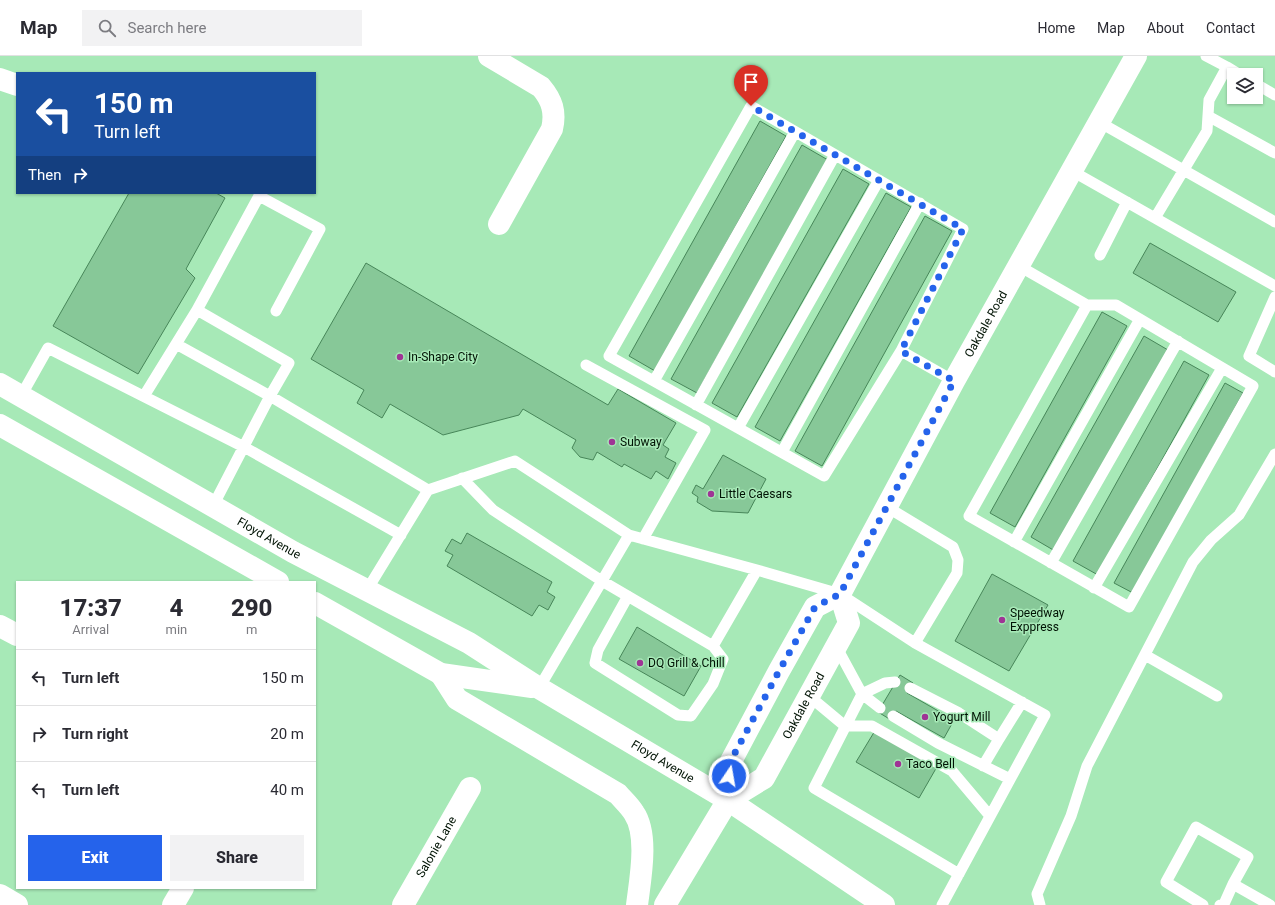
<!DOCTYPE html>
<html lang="en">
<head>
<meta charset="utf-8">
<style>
	:root { --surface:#fff; --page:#f2f2f3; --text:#2b2b33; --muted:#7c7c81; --line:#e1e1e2; --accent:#2563eb }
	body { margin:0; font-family:Roboto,sans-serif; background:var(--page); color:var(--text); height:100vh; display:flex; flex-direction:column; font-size:15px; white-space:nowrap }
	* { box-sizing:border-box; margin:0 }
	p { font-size:13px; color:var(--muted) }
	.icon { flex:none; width:22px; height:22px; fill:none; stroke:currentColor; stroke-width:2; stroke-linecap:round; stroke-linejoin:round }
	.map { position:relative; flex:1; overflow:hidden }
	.drawer { position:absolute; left:16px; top:525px; width:300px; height:308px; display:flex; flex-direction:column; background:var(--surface); border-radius:0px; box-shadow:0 1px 3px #0004 }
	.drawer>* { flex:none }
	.top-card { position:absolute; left:16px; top:16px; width:300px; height:122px; border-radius:0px; box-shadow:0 1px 3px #0004; background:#1a4fa0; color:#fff; overflow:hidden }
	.fabs { position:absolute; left:1227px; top:12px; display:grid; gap:8px }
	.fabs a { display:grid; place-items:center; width:36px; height:36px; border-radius:0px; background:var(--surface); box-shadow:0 1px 3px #0004; font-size:20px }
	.pin { position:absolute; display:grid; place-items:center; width:34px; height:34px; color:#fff; margin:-41px -17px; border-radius:50% 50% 50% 0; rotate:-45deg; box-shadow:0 0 4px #0007 }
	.pin .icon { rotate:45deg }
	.me { position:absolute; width:44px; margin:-22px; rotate:12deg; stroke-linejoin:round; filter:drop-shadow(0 0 3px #0008) }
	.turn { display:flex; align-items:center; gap:14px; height:84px; padding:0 12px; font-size:18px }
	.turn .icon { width:52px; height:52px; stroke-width:2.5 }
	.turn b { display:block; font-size:28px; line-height:34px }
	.then { display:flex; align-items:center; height:38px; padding:0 12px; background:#0003; gap:8px; font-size:15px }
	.eta { display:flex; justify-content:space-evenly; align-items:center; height:68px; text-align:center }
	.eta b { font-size:24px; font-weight:800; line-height:28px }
	.action { display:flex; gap:8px; margin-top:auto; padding:8px 12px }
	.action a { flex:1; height:46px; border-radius:0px; background:var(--accent); color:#fff; font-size:16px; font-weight:800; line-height:46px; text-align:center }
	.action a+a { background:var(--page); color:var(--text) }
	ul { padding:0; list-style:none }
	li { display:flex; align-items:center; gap:12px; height:56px; padding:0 12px; border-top:1px solid var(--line) }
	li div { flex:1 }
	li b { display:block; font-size:15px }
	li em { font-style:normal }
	header { display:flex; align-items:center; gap:24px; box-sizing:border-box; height:56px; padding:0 20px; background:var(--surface); border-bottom:1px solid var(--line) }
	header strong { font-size:19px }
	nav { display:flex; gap:22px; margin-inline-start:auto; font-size:14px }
	.search { width:280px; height:36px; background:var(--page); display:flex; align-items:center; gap:10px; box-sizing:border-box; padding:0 14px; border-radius:0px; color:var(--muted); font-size:15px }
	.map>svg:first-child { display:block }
	.building { fill:#87c898; stroke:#478659 }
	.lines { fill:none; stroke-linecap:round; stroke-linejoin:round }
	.service { stroke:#fff; stroke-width:11 }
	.minor { stroke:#fff; stroke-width:22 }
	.tertiary { stroke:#fff; stroke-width:22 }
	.secondary { stroke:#fff; stroke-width:22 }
	.route { stroke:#2563eb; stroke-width:7; stroke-dasharray:0 12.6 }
	.poi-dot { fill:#9f3495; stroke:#a7e9b7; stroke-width:1.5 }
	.labels { text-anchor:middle; stroke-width:3; stroke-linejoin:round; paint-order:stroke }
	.street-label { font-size:12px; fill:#001304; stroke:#a7e9b7 }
	.poi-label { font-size:12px; fill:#001304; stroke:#a7e9b7; text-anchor:start }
</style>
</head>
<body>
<header>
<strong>Map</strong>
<div class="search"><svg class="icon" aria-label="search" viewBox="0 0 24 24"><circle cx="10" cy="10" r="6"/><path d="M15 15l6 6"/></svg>Search here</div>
<nav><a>Home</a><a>Map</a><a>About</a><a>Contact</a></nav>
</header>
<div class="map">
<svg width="1275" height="849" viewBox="0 0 1275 849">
	<rect width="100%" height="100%" fill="#a7e9b7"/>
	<path class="building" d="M760,65L786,80L655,315L629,300Z
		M802,89L828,104L697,337L671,323Z
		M843,113L869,128L737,361L712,347Z
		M129,137H216L225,142L186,213L195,222L138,318L53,270Z
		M886,137L911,151L780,385L755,371Z
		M925,160L952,175L822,410L795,395Z
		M1150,187L1236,236L1218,266L1133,217Z
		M366,207L608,349L618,333L676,367L663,389L669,393L665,401L676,407L668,423L656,415L651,423L624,408L622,411L597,396L593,404L580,401L572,392L576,384L523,353L519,359L443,379L390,348L382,362L357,347L364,334L311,303Z
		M1102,256L1127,270L1015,471L990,457Z
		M1144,280L1168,294L1055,495L1031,481Z
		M1184,305L1209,319L1098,519L1073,505Z
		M1225,327L1243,337L1133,537L1114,527Z
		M723,399L766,423L748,457L712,455L697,446L698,441L692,437L696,429L703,433Z
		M467,477L552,526L547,536L555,541L548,554L539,549L532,560L447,510L453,499L445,495L452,483L461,488Z
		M992,518L1048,549L1009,615L955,585Z
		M637,571L701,610L684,640L619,603Z
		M900,619L913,627L907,637L954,664L944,682L896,655L891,664L878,656Z
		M876,673L938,709L919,742L856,706Z"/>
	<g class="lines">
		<path class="service" d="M1227,11L1240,19
			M1256,28L1275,39
			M1208,60L1275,97
			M1099,66L1275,166
			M1072,115L1275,230
			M1155,162L1207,75L1209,44L1227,11L1206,0
			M1100,199L1127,146
			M1019,210L1087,249H1116L1253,330L1129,551L969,460L1087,249
			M1275,241L1249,300L1275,316
			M197,254L259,140L320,173L276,255
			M901,295L824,420L609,300L751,50L963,173L901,295L954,325
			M586,309L705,374L643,483
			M654,325L795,76
			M21,340L48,292L244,391L401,479
			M144,340L197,254L289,307L270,340L176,288
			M696,349L835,99
			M738,372L879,124
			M782,396L920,147
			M462,422L493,454L602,525L713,590L757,514
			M213,450L270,340L428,434L515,405L629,479
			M887,451L953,491L958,504L957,517L915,587
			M1014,486L1140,263
			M1051,507L1178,285
			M1094,532L1222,312
			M367,534L428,434
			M628,540L598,594L595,607L678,659L691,660L713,628L723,603L713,590
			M836,590L862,638L814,732L959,818
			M1145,599L1217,640
			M539,632L629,479L757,514L840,538L915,587L1045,659L942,849
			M910,632L959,657L999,683L1022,646
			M809,640L845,670H872L952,715L990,760
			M880,652L862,638L885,627L895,626
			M893,660L938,687L1010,723
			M983,710L999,683
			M1040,849L1037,838L1071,760L1087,710L1193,506L1211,484L1239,459L1275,398
			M1203,849L1166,826L1196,771L1248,801L1233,828L1270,849
			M1220,849L1224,848L1233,828"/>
		<g class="minor">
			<path d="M489,0L541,31C552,44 556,56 552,73L499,168"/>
			<path d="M0,23L17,29"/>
			<path d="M0,570L17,579"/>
			<path d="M0,839L17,849"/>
			<path d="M173,849L183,832"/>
			<path id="s1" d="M403,849L470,732"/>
		</g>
		<g class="tertiary">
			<path id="s2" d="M0,328L293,496L469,587L539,632L728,744L884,849"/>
			<path d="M0,369L278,526"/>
			<path d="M315,547L441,618L532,631"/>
		</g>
		<g class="secondary">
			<path d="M441,618L457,643L618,738C623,744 630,750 634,757C649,779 640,824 637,849"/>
			<path id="s3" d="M728,744L729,709L779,615L815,551L840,538L954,325L1136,0"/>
			<path id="s4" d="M665,849L728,744L764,722L849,567L840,538"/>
		</g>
	</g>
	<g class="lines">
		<path class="route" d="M729,720V708L779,615L815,551L840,538L954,325L901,295L963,173L751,50"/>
	</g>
	<g class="poi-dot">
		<circle cx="400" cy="301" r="4"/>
		<circle cx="612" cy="386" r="4"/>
		<circle cx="711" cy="438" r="4"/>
		<circle cx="1002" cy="564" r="4"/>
		<circle cx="640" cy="607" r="4"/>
		<circle cx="925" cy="661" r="4"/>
		<circle cx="898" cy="708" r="4"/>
	</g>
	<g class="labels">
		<g class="street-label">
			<text dy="4" stroke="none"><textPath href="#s3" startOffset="550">Oakdale Road</textPath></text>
			<text dy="4" stroke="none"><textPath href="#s2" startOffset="310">Floyd Avenue</textPath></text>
			<text dy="4" stroke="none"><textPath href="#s4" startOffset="247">Oakdale Road</textPath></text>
			<text dy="4" stroke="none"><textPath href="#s2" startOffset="763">Floyd Avenue</textPath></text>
			<text dy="4" stroke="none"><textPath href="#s1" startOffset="67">Salonie Lane</textPath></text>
		</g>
		<g class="poi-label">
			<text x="408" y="305">In-Shape City</text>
			<text x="620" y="390">Subway</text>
			<text x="719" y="442">Little Caesars</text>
			<text x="1010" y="561">Speedway<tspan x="1010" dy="14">Exppress</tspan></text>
			<text x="648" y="611">DQ Grill &amp; Chill</text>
			<text x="933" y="665">Yogurt Mill</text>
			<text x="906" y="712">Taco Bell</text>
		</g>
	</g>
</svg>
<div class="fabs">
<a><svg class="icon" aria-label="layers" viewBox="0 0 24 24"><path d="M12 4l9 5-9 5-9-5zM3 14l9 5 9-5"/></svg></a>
</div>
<div class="pin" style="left:751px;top:50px;background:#d93025"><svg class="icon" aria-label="arrive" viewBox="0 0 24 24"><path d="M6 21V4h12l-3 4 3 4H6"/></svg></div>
<svg class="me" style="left:729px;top:720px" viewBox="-20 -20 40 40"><circle r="17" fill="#2563eb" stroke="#fff" stroke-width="3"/><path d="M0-11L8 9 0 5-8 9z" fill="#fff"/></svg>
<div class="top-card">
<div class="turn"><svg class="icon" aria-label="left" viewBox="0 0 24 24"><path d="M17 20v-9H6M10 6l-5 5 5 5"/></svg><div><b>150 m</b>Turn left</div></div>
<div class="then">Then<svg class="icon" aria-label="right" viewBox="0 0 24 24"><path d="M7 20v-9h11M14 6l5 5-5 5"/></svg></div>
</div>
<section class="drawer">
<div class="eta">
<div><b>17:37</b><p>Arrival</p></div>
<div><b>4</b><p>min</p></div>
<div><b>290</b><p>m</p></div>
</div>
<ul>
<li><svg class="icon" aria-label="left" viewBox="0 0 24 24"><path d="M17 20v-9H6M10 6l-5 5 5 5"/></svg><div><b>Turn left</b></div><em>150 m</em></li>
<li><svg class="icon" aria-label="right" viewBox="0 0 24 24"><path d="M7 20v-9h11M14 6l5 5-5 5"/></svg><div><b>Turn right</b></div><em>20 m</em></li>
<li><svg class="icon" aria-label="left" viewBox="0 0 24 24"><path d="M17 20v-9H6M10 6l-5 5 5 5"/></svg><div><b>Turn left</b></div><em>40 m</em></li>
</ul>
<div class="action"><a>Exit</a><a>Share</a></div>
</section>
</div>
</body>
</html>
